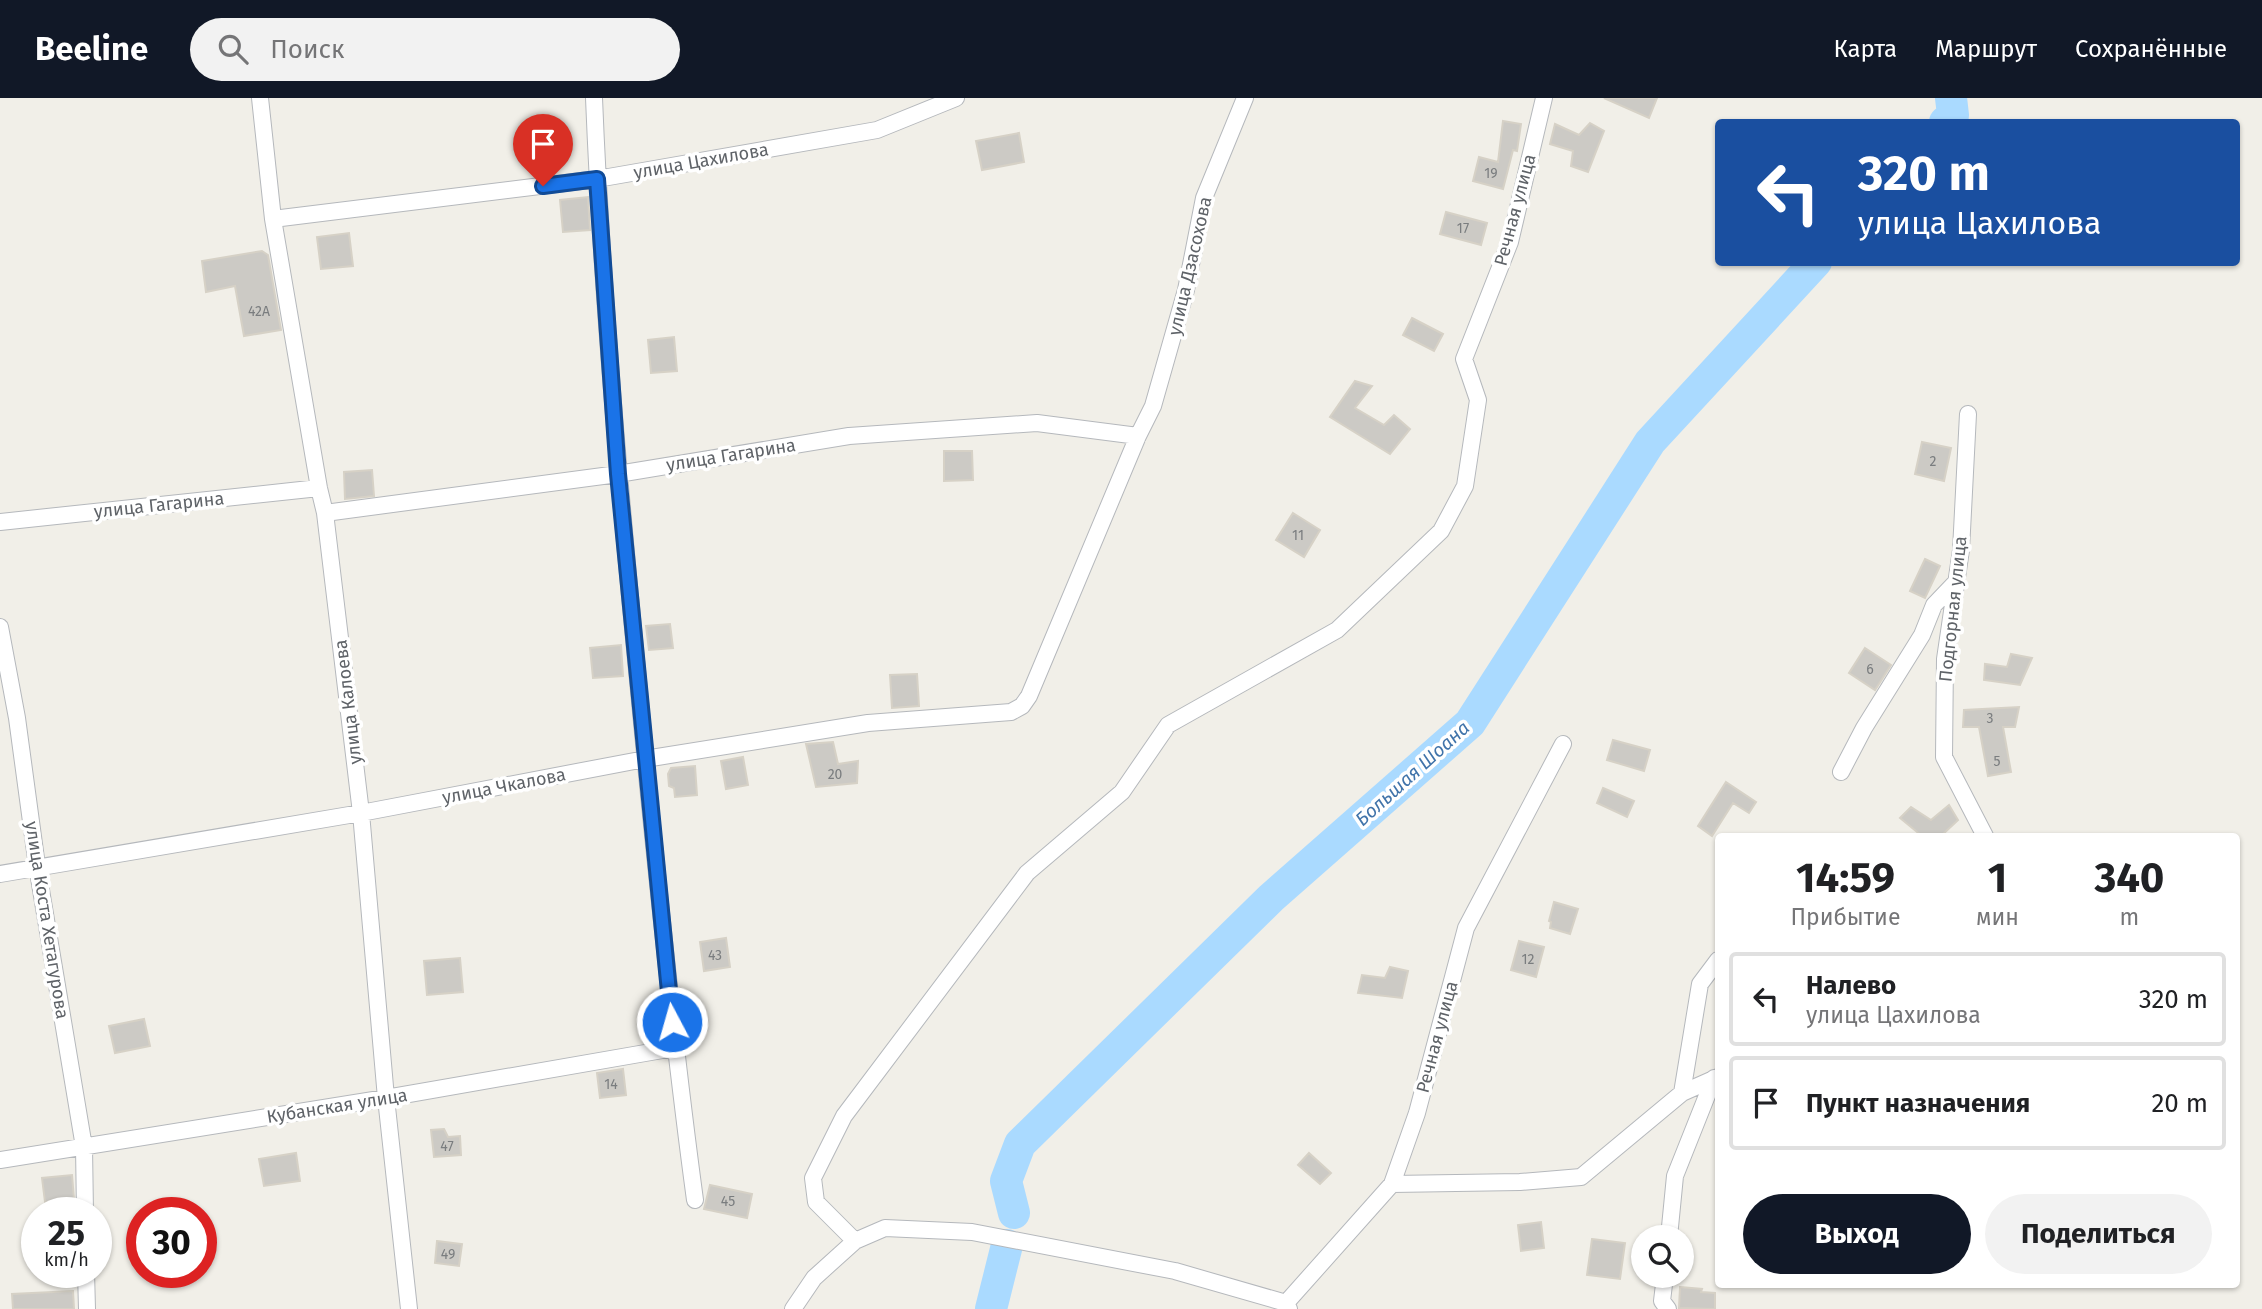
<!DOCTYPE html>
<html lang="ru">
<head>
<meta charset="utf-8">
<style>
	:root { --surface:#fff; --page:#f2f2f2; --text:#202124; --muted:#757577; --line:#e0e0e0; --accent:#111827 }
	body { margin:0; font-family:"Fira Sans",sans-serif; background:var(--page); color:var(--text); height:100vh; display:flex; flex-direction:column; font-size:26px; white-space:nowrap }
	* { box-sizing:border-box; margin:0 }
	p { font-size:23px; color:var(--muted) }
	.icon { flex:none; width:38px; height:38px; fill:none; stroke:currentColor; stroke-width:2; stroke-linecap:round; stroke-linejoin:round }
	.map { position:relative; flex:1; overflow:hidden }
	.sheet { position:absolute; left:1715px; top:735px; width:525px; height:455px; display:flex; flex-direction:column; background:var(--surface); border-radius:7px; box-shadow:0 2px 5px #0004 }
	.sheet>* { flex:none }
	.guide { position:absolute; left:1715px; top:21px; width:525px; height:147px; border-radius:7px; box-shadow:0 2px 5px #0004; background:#1a4fa0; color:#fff; overflow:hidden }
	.controls { position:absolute; left:1631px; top:1127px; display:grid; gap:14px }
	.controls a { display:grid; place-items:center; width:63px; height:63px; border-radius:50%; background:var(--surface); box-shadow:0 2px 5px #0004; font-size:35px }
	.speed { position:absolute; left:21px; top:1099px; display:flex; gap:14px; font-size:35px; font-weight:700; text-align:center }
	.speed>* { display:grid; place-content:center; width:91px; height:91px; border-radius:50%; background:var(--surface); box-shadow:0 2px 5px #0004; line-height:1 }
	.speed small { font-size:18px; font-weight:400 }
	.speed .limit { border:10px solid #d22; background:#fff; color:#111 }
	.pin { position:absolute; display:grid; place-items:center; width:60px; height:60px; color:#fff; margin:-72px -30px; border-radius:50% 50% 50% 0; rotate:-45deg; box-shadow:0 0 7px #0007 }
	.pin .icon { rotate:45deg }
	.me { position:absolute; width:77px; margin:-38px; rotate:354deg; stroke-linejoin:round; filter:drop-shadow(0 0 5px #0008) }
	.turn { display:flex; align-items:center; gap:24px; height:147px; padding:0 28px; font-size:32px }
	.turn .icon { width:91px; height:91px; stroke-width:2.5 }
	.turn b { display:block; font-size:49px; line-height:60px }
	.eta { display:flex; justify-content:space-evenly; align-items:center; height:119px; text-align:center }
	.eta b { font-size:42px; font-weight:700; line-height:49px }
	.button { display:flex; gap:14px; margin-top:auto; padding:14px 28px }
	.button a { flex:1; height:80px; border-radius:42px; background:var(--accent); color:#fff; font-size:28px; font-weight:700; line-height:80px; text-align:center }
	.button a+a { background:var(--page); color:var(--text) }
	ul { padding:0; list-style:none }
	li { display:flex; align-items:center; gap:21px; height:94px; margin:0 14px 10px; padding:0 14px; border:4px solid var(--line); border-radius:7px }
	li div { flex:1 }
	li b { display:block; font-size:26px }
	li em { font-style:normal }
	header { display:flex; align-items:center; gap:42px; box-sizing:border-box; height:98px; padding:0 35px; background:var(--accent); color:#fff }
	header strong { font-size:33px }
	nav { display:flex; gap:38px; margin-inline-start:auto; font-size:24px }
	.search { width:490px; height:63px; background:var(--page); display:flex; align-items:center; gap:18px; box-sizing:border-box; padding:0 24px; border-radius:38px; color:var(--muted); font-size:26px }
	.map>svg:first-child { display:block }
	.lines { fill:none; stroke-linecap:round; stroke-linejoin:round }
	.river { stroke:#aadaff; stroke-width:32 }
	.building { fill:#cccac5; stroke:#d6d1c6; stroke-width:2 }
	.minor-casing { stroke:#b5b8bc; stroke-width:18 }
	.minor { stroke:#fff; stroke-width:16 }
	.route-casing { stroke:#114b97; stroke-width:18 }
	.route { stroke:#1a73e8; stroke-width:12 }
	.labels { text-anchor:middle; stroke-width:7; stroke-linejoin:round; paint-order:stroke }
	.number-label { font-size:14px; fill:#7a7d7f }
	.street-label { font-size:18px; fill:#5f6368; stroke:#fff }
	.water-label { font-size:19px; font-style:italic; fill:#4174aa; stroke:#fff }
</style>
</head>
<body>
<header>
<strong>Beeline</strong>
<div class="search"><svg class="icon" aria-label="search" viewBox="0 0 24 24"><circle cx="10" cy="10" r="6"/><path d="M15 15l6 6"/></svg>Поиск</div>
<nav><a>Карта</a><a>Маршрут</a><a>Сохранённые</a></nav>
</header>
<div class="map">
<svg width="2262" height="1211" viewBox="0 0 2262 1211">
	<rect width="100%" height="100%" fill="#f1efe8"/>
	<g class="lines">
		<path class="river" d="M1945,24L1953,17L1951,0
			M1014,1115L1006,1083L1020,1046L1271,800L1470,625L1650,344L1816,164
			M991,1211L1007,1147"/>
	</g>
	<path class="building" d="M1604,0H1657L1649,20Z
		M1503,23L1521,26L1517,53L1513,52L1503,91L1473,83L1479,59L1498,64Z
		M1590,25L1604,33L1588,74L1571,68L1573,53L1550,46L1555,26L1579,37Z
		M1019,35L1024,64L982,72L976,43Z
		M588,99L590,132L563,134L560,102Z
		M1446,114L1487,125L1481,147L1440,136Z
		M349,135L353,168L321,171L317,139Z
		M262,153L268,157L281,232L244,238L235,188L206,194L202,163Z
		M1412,220L1443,236L1434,253L1403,237Z
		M674,239L677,273L651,275L648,242Z
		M1355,283L1372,288L1355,310L1384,327L1394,317L1410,331L1390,356L1330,319Z
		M1922,344L1951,350L1944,383L1915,376Z
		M944,353H972L973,382L944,383Z
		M372,372L374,398L345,401L344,374Z
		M1293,415L1320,432L1304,459L1276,442Z
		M1925,461L1940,468L1925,500L1910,493Z
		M670,526L673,550L649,552L646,528Z
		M621,547L623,578L593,580L590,550Z
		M1865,550L1891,567L1875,592L1849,575Z
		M2011,556L2032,560L2020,587L1984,582L1985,566L2007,569Z
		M917,576L919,608L892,610L890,577Z
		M2019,609L2015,629H2003L2011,674L1988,678L1979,629H1963L1964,612Z
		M1613,642L1650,652L1644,673L1607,662Z
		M833,644L838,666L858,663L857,685L816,689L806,646Z
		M743,659L748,687L726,691L721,663Z
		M695,668L697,697L675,699L674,690L669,688L668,676L671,670Z
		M1726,684L1756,704L1749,715L1733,705L1712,738L1698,728Z
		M1603,690L1634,703L1627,719L1597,705Z
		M1949,707L1958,722L1941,738H1922L1900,720L1911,709L1931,722Z
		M1554,804L1578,811L1570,836L1550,830L1551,824L1549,823Z
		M726,840L730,869L704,873L700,844Z
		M1519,843L1544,849L1536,879L1511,872Z
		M460,860L463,894L427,897L424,863Z
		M1390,869L1408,873L1402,900L1358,895L1362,877L1385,880Z
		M144,921L150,948L115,955L109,928Z
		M623,971L626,997L600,1000L597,975Z
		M444,1031L448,1039L460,1038L461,1057L434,1059L431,1032Z
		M296,1055L300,1083L264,1088L259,1061Z
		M1309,1055L1331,1075L1320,1086L1298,1067Z
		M72,1077L74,1101L45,1104L42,1080Z
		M710,1087L752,1096L747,1120L704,1111Z
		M1541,1124L1544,1150L1521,1153L1518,1127Z
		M1592,1141L1625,1145L1620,1181L1587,1177Z
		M437,1143L462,1146L459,1168L435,1165Z
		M1680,1189L1702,1191L1701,1194L1715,1195V1211L1679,1210Z
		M73,1193L74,1211H13L12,1196Z"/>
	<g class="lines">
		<defs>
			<path id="minor" d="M260,0L273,121L319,390L325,415L361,715L386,1000L409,1211
				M594,0C602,198 620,396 639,593C655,763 672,932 695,1102
				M273,121L597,81L877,32L956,0
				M1968,316L1961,452L1945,561L1944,659L1985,738
				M325,415L618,376L849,338L1037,325L1138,338
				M0,424L319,390
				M0,529L17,620L37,768L84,1049L85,1115
				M1841,674L1864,630L1922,537L1934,507L1956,484
				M0,776L361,715L645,661L868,625L1011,614L1022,608L1029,598L1138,338L1153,308L1186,192L1204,100L1245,0
				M1682,995L1700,886L1718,862
				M0,1062L386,1000L674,950
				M1392,1086L1520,1084L1581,1079L1682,995L1718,979
				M1669,1139L1675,1078L1714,980
				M855,1143L816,1104L813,1080L844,1018L1027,775L1122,694L1168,627L1337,532L1441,433L1465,388L1478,302L1464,261L1510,144L1544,0
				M86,1174L87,1211
				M1665,1178L1662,1203L1668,1211
				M793,1211L814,1180L855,1143L885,1130L972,1134L1175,1173L1286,1205
				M1289,1211L1286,1205L1392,1086L1417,1015L1466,830L1563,646"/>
		</defs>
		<use href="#minor" class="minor-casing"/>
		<use href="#minor" class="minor"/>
	</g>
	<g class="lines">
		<defs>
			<path id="route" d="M543,88L597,81L618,376L672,924"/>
		</defs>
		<use href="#route" class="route-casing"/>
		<use href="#route" class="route"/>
	</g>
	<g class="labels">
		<g class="number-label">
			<text x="1491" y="80">19</text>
			<text x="1463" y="135">17</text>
			<text x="259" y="218">42А</text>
			<text x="1933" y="368">2</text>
			<text x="1298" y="442">11</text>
			<text x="1870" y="576">6</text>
			<text x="1990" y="625">3</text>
			<text x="1997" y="668">5</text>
			<text x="835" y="681">20</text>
			<text x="715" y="862">43</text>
			<text x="1528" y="866">12</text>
			<text x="611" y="991">14</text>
			<text x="447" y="1053">47</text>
			<text x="728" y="1108">45</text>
			<text x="448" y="1161">49</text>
		</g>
		<g class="street-label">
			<text transform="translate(701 63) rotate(-10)" y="6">улица Цахилова</text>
			<text transform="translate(1515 112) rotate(-75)" y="6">Речная улица</text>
			<text transform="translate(1190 168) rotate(-77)" y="6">улица Дзасохова</text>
			<text transform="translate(731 357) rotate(-9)" y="6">улица Гагарина</text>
			<text transform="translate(159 407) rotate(-6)" y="6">улица Гагарина</text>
			<text transform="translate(1953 511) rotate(-84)" y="6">Подгорная улица</text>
			<text transform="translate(348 604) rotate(-97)" y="6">улица Калоева</text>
			<text transform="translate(504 688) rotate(-11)" y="6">улица Чкалова</text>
			<text transform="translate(47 822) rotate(81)" y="6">улица Коста Хетагурова</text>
			<text transform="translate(1437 939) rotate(-75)" y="6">Речная улица</text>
			<text transform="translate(337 1008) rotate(-9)" y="6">Кубанская улица</text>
		</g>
		<g class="water-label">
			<text transform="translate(1412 675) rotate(-42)" y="7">Большая Шоана</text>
		</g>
	</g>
</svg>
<div class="controls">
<a><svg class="icon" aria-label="search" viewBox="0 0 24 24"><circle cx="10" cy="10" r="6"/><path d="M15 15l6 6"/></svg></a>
</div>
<div class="speed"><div>25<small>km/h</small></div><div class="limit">30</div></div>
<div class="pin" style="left:543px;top:88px;background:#d93025"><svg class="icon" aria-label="arrive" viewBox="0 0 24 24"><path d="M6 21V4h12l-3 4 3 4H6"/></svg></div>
<svg class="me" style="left:672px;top:924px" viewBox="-20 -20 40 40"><circle r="17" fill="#1a73e8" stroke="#fff" stroke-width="3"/><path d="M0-11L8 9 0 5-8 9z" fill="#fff"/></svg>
<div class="guide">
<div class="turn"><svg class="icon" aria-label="left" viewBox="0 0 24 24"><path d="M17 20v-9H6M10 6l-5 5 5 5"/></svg><div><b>320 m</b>улица Цахилова</div></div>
</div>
<section class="sheet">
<div class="eta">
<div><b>14:59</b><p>Прибытие</p></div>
<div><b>1</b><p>мин</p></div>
<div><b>340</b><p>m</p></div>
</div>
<ul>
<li><svg class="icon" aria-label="left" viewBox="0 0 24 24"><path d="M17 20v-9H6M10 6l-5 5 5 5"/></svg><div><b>Налево</b><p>улица Цахилова</p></div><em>320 m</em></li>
<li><svg class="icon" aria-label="arrive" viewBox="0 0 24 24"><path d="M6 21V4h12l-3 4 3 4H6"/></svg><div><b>Пункт назначения</b></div><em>20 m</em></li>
</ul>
<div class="button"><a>Выход</a><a>Поделиться</a></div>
</section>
</div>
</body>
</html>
